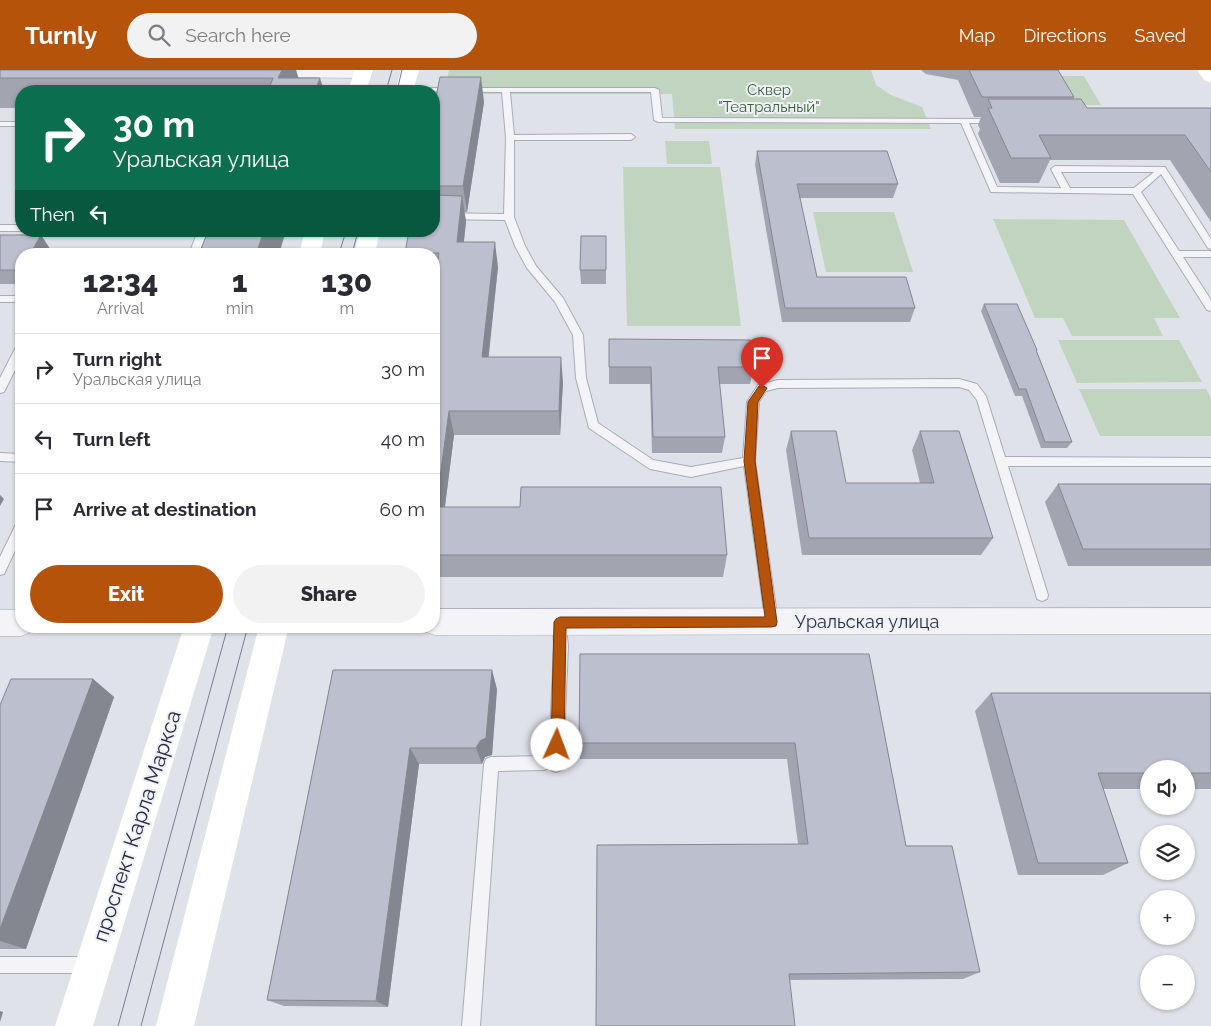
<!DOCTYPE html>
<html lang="en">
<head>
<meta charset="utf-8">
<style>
	:root { --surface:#fff; --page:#f2f2f3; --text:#2b2b33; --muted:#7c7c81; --line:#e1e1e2; --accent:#b45309 }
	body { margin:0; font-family:Raleway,sans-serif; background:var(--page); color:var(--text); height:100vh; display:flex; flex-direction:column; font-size:19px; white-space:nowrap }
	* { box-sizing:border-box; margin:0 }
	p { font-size:16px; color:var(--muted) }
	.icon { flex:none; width:28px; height:28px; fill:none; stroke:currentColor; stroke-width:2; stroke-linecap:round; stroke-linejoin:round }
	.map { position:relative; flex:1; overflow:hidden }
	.sheet { position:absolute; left:15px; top:178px; width:425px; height:385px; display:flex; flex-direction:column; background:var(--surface); border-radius:20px; box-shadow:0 1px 4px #0004 }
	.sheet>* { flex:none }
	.banner { position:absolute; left:15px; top:15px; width:425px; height:152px; border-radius:20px; box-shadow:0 1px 4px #0004; background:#0b6e4f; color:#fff; overflow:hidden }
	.fabs { position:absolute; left:1140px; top:690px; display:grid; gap:10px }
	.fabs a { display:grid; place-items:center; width:55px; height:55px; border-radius:50%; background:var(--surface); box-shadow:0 1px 4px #0004; font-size:25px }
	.pin { position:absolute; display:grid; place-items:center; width:42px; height:42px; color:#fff; margin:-51px -21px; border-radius:50% 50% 50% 0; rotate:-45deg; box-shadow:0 0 5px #0007 }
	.pin .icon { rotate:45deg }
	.me { position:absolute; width:55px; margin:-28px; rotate:2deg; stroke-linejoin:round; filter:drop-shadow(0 0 4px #0008) }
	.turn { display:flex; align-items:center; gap:18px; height:105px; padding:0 15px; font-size:22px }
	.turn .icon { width:65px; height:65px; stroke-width:2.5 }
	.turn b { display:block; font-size:35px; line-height:42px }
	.then { display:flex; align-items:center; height:48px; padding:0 15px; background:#0003; gap:10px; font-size:19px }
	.eta { display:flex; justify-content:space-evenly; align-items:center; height:85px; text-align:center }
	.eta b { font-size:30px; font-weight:800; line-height:35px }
	.cta { display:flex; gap:10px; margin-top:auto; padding:10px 15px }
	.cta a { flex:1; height:58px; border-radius:30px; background:var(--accent); color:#fff; font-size:20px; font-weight:800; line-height:58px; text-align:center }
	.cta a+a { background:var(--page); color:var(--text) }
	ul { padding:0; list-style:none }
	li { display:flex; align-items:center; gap:15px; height:70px; padding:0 15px; border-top:1px solid var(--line) }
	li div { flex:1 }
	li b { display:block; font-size:19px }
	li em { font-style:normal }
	header { display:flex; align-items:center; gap:30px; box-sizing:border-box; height:70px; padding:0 25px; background:var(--accent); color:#fff }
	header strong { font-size:24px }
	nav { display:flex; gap:28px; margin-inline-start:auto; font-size:18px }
	.search { width:350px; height:45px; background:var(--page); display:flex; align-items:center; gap:12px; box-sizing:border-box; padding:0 18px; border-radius:28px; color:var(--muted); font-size:19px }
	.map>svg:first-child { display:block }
	.green { fill:#c1d4c0 }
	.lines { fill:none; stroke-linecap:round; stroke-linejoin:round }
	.service-casing { stroke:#a8abb8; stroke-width:2 }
	.minor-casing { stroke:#a8abb8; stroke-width:1 }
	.tertiary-casing { stroke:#a8abb8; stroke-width:1 }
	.service { fill:#f3f3f8; fill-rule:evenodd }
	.minor { fill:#f3f3f8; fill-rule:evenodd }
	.tertiary { fill:#f3f3f8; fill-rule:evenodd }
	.secondary { fill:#fff; fill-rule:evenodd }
	.tram { stroke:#787d94; stroke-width:1 }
	.wall { fill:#a2a4b0 }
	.shaded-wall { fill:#848690 }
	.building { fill:#bcbfcd; stroke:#848690 }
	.route { fill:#b45309; stroke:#753606 }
	.labels { text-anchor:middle; stroke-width:4; stroke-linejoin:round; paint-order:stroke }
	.far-park-label { font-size:15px; fill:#345f34; stroke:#eff1f7 }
	.street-label { font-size:18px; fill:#272c42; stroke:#eff1f7 }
	.near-street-label { font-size:21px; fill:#272c42; stroke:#eff1f7 }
</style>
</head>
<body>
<header>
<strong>Turnly</strong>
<div class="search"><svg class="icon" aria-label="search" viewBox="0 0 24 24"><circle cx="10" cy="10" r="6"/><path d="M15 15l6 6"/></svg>Search here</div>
<nav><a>Map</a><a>Directions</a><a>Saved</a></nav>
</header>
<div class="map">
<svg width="1211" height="956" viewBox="0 0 1211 956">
	<rect width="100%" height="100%" fill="#e0e2ea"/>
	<path class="green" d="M449,0H871L876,15L891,25L922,37L931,59H675L672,24H444Z
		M1053,6H1084L1101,35H1069Z
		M665,71H709L712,94H667Z
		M623,97H720L741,256H627Z
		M813,142H894L913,202H826Z
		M993,149L1124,150L1180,248H1154L1163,266H1072L1063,248H1035Z
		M1058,270H1179L1202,312L1077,313Z
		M1079,319H1206L1211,328V366H1100Z"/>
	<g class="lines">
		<defs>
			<path id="service" d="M402,18H655L659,20L662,48L996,49L1000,51L999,53H969L997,117L1061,118L1051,99L1055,96L1165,97L1211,169V179L1208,178L1161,104L1141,122L1179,181H1211V187H1183L1211,230V241L1207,240L1133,124L991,122L961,53L658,52L654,50L651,22H510L514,65L631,64L635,67L631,70H514V147L525,176L536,196L563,228L583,265L586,308L598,353L653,390L691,397L743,388L747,332L758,315L778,310L959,309L977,314L986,326L1005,387L1211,388V396H1008L1048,525L1047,529L1042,531L1037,529L1036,525L977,330L969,320L959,317L778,318L766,321L759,332L755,391L778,552L776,556L771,558L766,556L744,396L691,407L650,399L589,358L576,308L573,265L555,232L527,198L515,176L505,150L434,149V143L504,144L506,68L502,22L402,21ZM1061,102H1154L1134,118H1070Z
				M0,52H21V56H0Z
				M0,155H21V161H0Z
				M198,161H208L199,184H189Z
				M0,226H21V232H0Z
				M21,274V288L4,322L0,323V308L17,275Z
				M0,383L21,384V392L0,391Z
				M21,451V468L4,504L0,505V487L17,452Z
				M560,546L565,548L568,576L563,695L561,700L556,702L551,700L550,697L544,700L498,701L480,956H462L484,694L486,689L491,687L544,686L549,688L554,576L553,552L555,548Z
				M0,887H90L96,889L98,895L96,901L90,903H0Z"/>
			<path id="minor" d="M256,0H369L371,3L368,6L363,8L262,7L257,5L254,2Z"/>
			<path id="tertiary" d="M1211,538V564L434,565L424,561L421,556H434V539Z
				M0,540H21V556H34L31,562L21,566H0Z"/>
		</defs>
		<use href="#service" class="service-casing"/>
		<use href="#minor" class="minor-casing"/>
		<use href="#tertiary" class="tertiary-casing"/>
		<use href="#service" class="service"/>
		<use href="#minor" class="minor"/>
		<use href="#tertiary" class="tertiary"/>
		<path class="secondary" d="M355,0H373L366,21H348Z
			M401,0H419L413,21H395Z
			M1197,0H1211V12L1205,11Z
			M305,161H325L320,184H299Z
			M360,161H380L375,184H354Z
			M184,556H214L93,956H55Z
			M259,556H289L194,956H156Z"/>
		<path class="tram" d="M386,21L392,0
			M397,21L402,0
			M339,184L346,161
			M352,184L358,161
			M118,956L228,556
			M141,956L248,556"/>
	</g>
	<path class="wall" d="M0,0H296L298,8L324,21H21V38H0Z
		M921,0H1058L1074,27L1073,29L1087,38H1211V152L1170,90H1050L1039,113H1000L978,64L980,59L978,55L981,47H974L958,10L926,4Z
		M484,32L467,142H464L466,151L464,172L498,197L488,287L563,312L560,365H454L445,437L727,485L723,507H434V184H405V183L434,161V37Z
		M757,81L898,114L893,128H800L817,207L915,238L910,252H782L755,95Z
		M0,165H41L50,179L21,184V214H0Z
		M606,166V214H581L580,200Z
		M984,234L1037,280L1036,282L1072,372L1067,378H1041L1022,326H1015L981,241Z
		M609,269L754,297L750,314H719L725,367L722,383H652L650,314H609Z
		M791,361L846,413H920L912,380L920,361L993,468L981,485H802L786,380Z
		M1058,414H1211V496H1068L1045,432Z
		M869,584L906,776L980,902L963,909L790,910L596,956L798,774L787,689H580L579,673Z
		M333,600L497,619L492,685L485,687L482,694H419L388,937L284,936L267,930Z
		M93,609L114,627L26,879H0V635Z
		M991,623H1211V719H1186V699H1149V719H1103L1128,793L1103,805H1018L975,641Z"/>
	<path class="shaded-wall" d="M282,0H296L299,10L278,8Z
		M481,7L484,32L467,142L463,116Z
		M320,8L324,21H315Z
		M462,126L466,151L461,197L457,172Z
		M264,161H286L279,184H256Z
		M41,165L50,179L48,184H30Z
		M495,172L498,197L486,312L482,287Z
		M561,287L563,312L560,365L559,341Z
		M449,341L454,365L442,459L436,437Z
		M0,425L4,429L0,436Z
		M492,600L497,619L492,685L485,687L482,694L476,678Z
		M93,609L114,627L26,879L0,871V859Z
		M410,678L419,694L388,937L376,931Z
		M0,941L3,942L0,952Z"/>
	<path class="building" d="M0,0H282L278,8H320L315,21H268L273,8H0Z
		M969,0H1058L1074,27H982Z
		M440,7H481L463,116H434V37Z
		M988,29H1081L1087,38H1211V102L1185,65H1039L1051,88H1011L988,38H992Z
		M757,81H887L898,114H797L817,207H906L915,238H785Z
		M434,125L462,126L457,172H495L482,287H561L559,341H449L436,437H520L521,417H721L727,485H434V211L439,183H405L409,161H434Z
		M208,161H264L256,184H199Z
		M0,165H41L30,184H21V200H0Z
		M581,166H606V200H580Z
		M984,234H1017L1037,280H1036L1072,372H1045L1026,319H1019Z
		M609,269L750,270L754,297H718L725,367H653L651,297H609Z
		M791,361H836L846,413H934L920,361H959L993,468H809Z
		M1058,414H1211V479H1083Z
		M580,584H869L906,776H952L980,902L789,904L795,956H596L597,775L808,774L795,673H579Z
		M333,600H492L486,668L480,671L476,678H410L376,931L267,930Z
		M11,609H93L0,859V635Z
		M991,623H1211V703H1186V699H1149V703H1098L1128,793H1038Z"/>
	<path class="route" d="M762,315L767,318L758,332L755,391L777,552L776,556L771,557L566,558L564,675L562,680L557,682L553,680L551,675L554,552L556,549L560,547H765L744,391L748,332L759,316Z"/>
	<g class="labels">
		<g class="far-park-label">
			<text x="769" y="25">Сквер<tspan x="769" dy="17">"Театральный"</tspan></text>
		</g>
		<g class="street-label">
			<text x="867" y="558">Уральская улица</text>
		</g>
		<g class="near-street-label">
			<text transform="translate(137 756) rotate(-72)" y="7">проспект Карла Маркса</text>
		</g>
	</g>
</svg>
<div class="fabs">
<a><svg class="icon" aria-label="sound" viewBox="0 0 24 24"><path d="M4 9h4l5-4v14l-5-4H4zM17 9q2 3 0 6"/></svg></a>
<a><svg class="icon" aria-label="layers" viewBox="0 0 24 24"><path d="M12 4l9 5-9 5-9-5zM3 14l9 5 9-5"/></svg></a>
<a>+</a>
<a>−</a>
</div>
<div class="pin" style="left:762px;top:318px;background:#d93025"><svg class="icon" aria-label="arrive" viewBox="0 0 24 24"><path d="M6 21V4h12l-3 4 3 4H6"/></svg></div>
<svg class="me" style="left:557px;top:675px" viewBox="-20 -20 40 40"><circle r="19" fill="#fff"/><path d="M0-13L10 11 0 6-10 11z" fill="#b45309"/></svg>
<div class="banner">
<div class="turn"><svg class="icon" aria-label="right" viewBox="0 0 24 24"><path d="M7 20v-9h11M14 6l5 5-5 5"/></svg><div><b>30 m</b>Уральская улица</div></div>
<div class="then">Then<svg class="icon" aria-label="left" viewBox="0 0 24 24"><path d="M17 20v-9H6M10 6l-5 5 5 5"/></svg></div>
</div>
<section class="sheet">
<div class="eta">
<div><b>12:34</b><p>Arrival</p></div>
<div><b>1</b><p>min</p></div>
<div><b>130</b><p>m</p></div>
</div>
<ul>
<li><svg class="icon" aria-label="right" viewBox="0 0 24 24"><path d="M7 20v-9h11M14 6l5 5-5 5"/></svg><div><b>Turn right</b><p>Уральская улица</p></div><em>30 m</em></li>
<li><svg class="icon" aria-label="left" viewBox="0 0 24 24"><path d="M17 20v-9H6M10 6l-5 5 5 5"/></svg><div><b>Turn left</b></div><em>40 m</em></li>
<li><svg class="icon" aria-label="arrive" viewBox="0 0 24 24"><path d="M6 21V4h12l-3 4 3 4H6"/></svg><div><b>Arrive at destination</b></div><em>60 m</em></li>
</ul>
<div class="cta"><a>Exit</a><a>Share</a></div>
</section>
</div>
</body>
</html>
